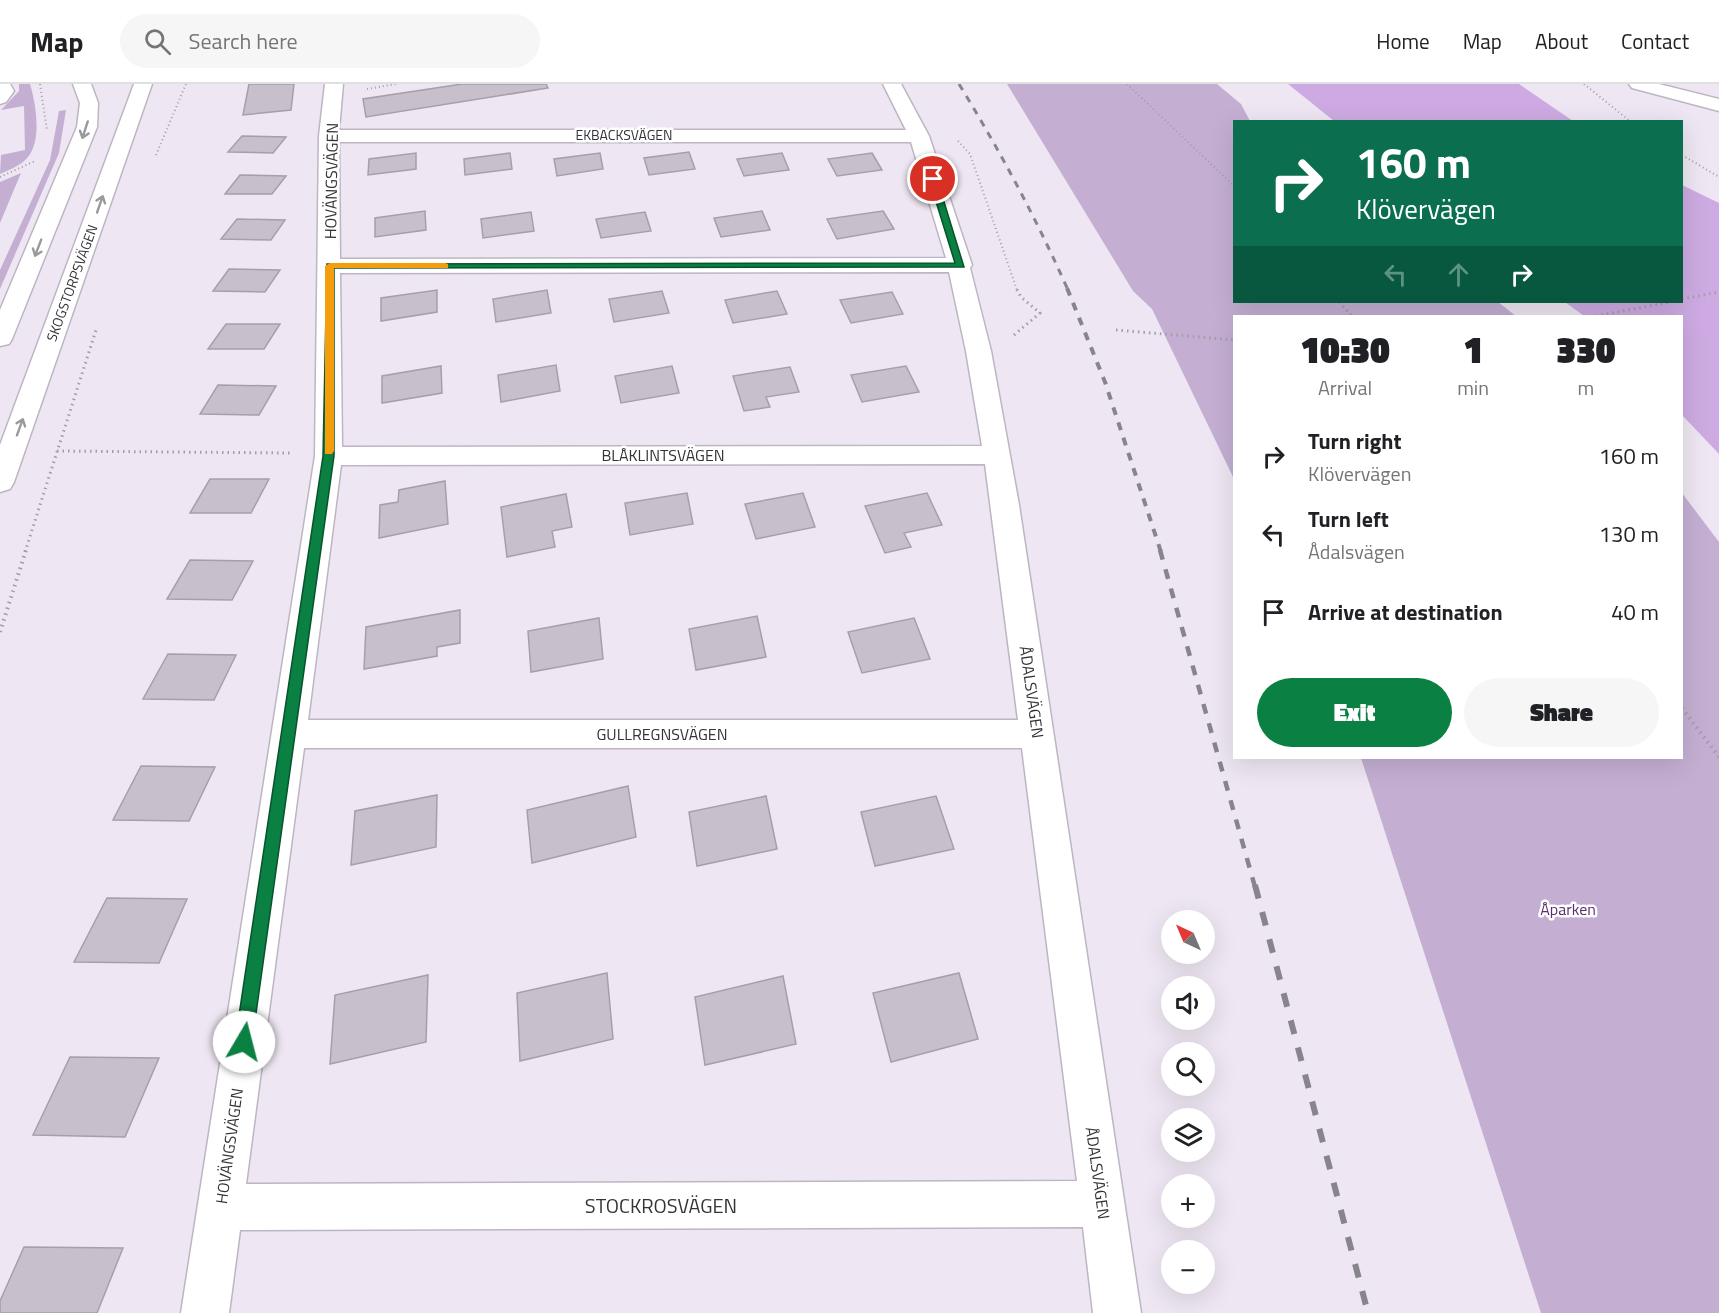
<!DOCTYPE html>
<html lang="en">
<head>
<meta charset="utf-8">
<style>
	:root { --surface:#fff; --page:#f6f6f6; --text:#202124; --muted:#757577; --line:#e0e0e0; --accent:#0b8043 }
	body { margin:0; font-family:"Titillium Web",sans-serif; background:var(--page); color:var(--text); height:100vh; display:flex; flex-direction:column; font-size:22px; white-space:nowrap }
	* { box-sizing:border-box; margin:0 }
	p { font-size:20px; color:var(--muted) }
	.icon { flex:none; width:33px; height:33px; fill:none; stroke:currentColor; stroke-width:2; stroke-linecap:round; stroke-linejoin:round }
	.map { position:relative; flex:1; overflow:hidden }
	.side { position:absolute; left:1233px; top:231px; width:450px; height:444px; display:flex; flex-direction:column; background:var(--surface); border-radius:0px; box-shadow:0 6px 24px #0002 }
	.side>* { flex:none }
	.banner { position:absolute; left:1233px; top:36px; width:450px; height:183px; border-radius:0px; box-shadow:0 6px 24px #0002; background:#0b6e4f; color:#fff; overflow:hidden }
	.needle { width:39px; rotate:316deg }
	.buttons { position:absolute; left:1161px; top:826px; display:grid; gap:12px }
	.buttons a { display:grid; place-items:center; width:54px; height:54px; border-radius:50%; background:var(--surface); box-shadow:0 6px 24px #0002; font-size:30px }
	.pin { position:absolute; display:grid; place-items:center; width:51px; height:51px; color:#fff; margin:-26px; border:3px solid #fff; border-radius:50%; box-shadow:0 2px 6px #0007 }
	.me { position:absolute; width:66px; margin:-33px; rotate:8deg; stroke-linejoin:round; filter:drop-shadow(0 0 4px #0008) }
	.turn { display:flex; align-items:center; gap:21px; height:126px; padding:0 24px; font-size:27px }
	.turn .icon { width:78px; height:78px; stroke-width:2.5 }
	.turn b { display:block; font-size:42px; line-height:51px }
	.lanes { display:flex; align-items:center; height:57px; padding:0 24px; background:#0003; justify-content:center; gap:30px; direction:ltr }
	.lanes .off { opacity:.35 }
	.eta { display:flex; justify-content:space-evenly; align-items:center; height:102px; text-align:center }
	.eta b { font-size:36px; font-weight:800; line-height:42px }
	.button { display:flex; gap:12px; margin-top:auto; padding:12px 24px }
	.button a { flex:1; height:69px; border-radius:36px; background:var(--accent); color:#fff; font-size:24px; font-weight:800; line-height:69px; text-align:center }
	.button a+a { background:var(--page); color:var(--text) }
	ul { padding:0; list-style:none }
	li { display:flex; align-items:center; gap:18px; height:78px; padding:0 24px }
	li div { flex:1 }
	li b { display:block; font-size:22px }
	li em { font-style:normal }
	header { display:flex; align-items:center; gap:36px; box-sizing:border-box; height:84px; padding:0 30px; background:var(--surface); border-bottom:2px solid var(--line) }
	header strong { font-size:28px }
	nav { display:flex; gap:33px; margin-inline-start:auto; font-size:21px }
	.search { width:420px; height:54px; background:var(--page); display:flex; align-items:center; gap:15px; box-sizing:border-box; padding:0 21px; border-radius:33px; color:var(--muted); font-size:22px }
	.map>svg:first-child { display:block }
	.green { fill:#c4afd2 }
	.water { fill:#cdabe2 }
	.building { fill:#c7c0cc; stroke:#a69fab; stroke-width:1.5 }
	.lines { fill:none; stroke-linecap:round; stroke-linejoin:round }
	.minor-casing { stroke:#bdb6c2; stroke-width:3 }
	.major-casing { stroke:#bdb6c2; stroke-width:3 }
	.path-far2 { stroke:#a29da6; stroke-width:2; stroke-dasharray:1 3; stroke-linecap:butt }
	.path-far1 { stroke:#a29da6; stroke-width:3; stroke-dasharray:1.5 4; stroke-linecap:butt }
	.path { stroke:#a29da6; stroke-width:4; stroke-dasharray:1.5 4.5; stroke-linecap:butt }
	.minor { fill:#fff; fill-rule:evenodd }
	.major { fill:#fff; fill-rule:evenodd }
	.rail-far3 { stroke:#88848c; stroke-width:3; stroke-dasharray:7 7; stroke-linecap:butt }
	.rail-far2 { stroke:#88848c; stroke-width:4; stroke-dasharray:8 8; stroke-linecap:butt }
	.rail-far1 { stroke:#88848c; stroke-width:4.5; stroke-dasharray:10 10; stroke-linecap:butt }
	.rail { stroke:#88848c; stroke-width:6; stroke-dasharray:14 14; stroke-linecap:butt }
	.oneway { stroke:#9a999c }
	.route { fill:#0b8043; stroke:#07532c; stroke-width:1.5 }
	.slow { fill:#f59e0b }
	.labels { text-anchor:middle; stroke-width:5; stroke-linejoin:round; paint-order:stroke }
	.far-street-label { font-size:14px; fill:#363338; stroke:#fff }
	.street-label { font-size:16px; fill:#363338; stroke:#fff }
	.park-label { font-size:16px; fill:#5a3071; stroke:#fff }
	.near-street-label { font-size:20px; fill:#363338; stroke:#fff }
</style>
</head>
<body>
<header>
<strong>Map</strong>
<div class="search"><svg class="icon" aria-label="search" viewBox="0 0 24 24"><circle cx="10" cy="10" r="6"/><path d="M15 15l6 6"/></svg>Search here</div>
<nav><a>Home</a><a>Map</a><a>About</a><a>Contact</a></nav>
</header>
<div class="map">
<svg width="1719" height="1229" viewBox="0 0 1719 1229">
	<rect width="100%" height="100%" fill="#eee7f3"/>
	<path class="green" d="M19,0H30C36,20 42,56 28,73C22,81 9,86 0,90L1,71L25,66L24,22L1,26L19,7Z
		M1007,0H1217L1241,20L1250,37L1234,38V218H1498L1516,232H1234V395L1152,225L1133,207Z
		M66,26L59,69L0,205V186L50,76L59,27Z
		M21,89L0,139V98Z
		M1682,409L1719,458V1229H1541L1361,674H1682Z"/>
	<path class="water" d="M1288,0H1519L1573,37H1334Z
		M1682,101L1719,119V370L1682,331V232H1584L1565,218H1682Z"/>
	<path class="building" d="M249,0H294L291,26L243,31Z
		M462,0H546L548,4L366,33L363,15Z
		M242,52L286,53L273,69L228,68Z
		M689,68L695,85L649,91L644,74Z
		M416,69V85L368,91L369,75Z
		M510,69L512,85L465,91L464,75Z
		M600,69L603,85L557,92L554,75Z
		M782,69L789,86L744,92L737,75Z
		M872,69L882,86L837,92L828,75Z
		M240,91L286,92L272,110H225Z
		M425,127L426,146L375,153V134Z
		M762,127L770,146L721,153L714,134Z
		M883,127L894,145L837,155L827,135Z
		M531,128L534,147L483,154L481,135Z
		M645,128L651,147L601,154L596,135Z
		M237,135L285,136L271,156L221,155Z
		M229,185L280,186L265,208L213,207Z
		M437,206V228L381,237V214Z
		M547,206L551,229L496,238L493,215Z
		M662,207L669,229L614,238L609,215Z
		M777,207L787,230L733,239L725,216Z
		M892,208L903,230L851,239L840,216Z
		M226,240H280L264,265H208Z
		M556,281L560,307L501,318L498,291Z
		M441,282L442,309L382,319V292Z
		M672,282L679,309L621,319L615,292Z
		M906,282L919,308L862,318L851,291Z
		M790,283L799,308L766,313L770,323L744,327L733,292Z
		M218,301L276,302L259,331L200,330Z
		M210,395H269L251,429H190Z
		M445,397L448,440L379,454L380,421L398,418L399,406Z
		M687,409L693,440L630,451L625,419Z
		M803,409L815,443L756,455L745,420Z
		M927,409L942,441L904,449L911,463L885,469L865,422Z
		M566,410L572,443L552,447L555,463L507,473L501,423Z
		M190,476L253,477L232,516L167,515Z
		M460,526V559L437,563V572L364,585L366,543Z
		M757,532L766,573L696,586L689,545Z
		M599,534L603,575L531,588L528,547Z
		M914,534L930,575L862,589L848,548Z
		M168,570L236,571L214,616L143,615Z
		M141,682L215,683L189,737L113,736Z
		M628,702L636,753L532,779L527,726Z
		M437,711L436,763L351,781L355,727Z
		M766,712L777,765L697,782L689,728Z
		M936,712L954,765L875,782L861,728Z
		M107,814L187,815L159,879L74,878Z
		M607,889L613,955L520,977L517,909Z
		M959,889L978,955L891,978L873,909Z
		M428,891L426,958L330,980L335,911Z
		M783,892L796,960L705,981L695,913Z
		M70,973L159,974L125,1053L33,1051Z
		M24,1163L123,1164L97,1229H0V1217Z"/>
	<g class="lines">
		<defs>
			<path id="minor" d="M0,0H10L14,7L6,18L0,20Z
				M325,0H343L339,46H906L883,0H901L929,52L972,181L970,184L991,267L1019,421L1141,1229H1093L1083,1143L240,1146L229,1229H181L315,372L319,52ZM339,58H911L946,174L340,175ZM949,188L966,267L982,362L342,363L340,189ZM985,380L1018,636H308L341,381ZM304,664H1022L1077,1097L246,1100Z
				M1629,0H1659L1719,15V27L1632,4Z"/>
			<path id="major" d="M73,0H91L98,19L97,43L12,255L9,260L0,262V226L77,43L80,19Z
				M134,0H152L14,398L10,405L0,408V361Z"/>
		</defs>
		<use href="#minor" class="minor-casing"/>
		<use href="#major" class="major-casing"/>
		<path class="path-far2" d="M40,0L47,46
			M1127,0L1234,102
			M1584,0L1631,38
			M367,5L396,0
			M958,57L970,70L1017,206
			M156,71L186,0
			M1682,71L1719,93
			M0,93L35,77"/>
		<path class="path-far1" d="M1682,215L1719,208
			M1339,218L1352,232
			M1596,232L1671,218
			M1116,246L1234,256
			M1014,251L1040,229L1021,213L1016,204
			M57,367L290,369
			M25,468L97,243"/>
		<path class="path" d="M0,548L26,466
			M1682,624L1719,673"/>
		<use href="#minor" class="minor"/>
		<use href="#major" class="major"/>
		<path class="rail-far3" d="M959,0C1000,67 1036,134 1068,206"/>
		<path class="rail-far2" d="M1067,204L1105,298L1161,468"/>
		<path class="rail-far1" d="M1160,466L1255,803"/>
		<path class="rail" d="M1255,801L1368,1229"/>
	</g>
	<defs><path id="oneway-shaft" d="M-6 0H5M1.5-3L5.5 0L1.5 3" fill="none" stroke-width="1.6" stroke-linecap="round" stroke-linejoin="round" transform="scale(1.5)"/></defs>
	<g class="oneway">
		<use href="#oneway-shaft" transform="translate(85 46) rotate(108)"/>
		<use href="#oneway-shaft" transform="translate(100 120) rotate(-71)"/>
		<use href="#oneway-shaft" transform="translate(38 164) rotate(111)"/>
		<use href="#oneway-shaft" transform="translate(20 343) rotate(-70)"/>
	</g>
	<path class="route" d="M933,92L937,95L964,183L334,184V372L252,958L250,964L244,966L238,964L235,958L323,372L327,180L955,179L929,95Z"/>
	<path class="slow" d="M445,179L448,180V184H334V367L332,370H325V182L330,179Z"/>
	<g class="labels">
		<g class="far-street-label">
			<text x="624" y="56">EKBACKSVÄGEN</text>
			<text transform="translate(72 199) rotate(-70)" y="5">SKOGSTORPSVÄGEN</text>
		</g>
		<g class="street-label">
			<text transform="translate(331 97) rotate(-89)" y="6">HOVÄNGSVÄGEN</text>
			<text x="663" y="377">BLÅKLINTSVÄGEN</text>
			<text transform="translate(1032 608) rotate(82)" y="6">ÅDALSVÄGEN</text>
			<text x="662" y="656">GULLREGNSVÄGEN</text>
			<text transform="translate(229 1062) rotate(-82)" y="6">HOVÄNGSVÄGEN</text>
			<text transform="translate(1098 1089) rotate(82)" y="6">ÅDALSVÄGEN</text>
		</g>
		<g class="park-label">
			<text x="1568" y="831">Åparken</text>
		</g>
		<g class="near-street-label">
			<text x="661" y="1129">STOCKROSVÄGEN</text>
		</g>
	</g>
</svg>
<div class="buttons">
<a><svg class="needle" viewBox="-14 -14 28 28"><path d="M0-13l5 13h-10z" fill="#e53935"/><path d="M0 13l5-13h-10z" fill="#757577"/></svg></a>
<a><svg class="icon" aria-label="sound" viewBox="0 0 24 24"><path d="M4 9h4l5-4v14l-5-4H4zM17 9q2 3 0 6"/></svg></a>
<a><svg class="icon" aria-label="search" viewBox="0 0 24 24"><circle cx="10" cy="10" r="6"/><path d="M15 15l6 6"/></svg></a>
<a><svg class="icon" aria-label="layers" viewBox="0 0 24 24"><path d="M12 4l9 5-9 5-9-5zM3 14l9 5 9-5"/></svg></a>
<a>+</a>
<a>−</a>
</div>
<div class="pin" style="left:933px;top:95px;background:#d93025"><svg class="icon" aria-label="arrive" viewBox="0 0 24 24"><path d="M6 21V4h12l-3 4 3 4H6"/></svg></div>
<svg class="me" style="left:244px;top:958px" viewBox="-20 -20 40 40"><circle r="19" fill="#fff"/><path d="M0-13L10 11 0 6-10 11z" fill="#0b8043"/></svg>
<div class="banner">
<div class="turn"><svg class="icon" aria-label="right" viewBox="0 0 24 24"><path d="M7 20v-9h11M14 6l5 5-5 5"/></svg><div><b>160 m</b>Klövervägen</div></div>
<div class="lanes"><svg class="icon off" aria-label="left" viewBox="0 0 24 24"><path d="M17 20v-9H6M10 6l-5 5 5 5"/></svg><svg class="icon off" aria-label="ahead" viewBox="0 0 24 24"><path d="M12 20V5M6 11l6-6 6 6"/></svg><svg class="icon" aria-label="right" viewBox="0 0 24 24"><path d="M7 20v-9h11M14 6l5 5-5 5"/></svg></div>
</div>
<section class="side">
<div class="eta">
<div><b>10:30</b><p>Arrival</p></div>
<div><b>1</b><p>min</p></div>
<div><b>330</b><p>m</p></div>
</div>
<ul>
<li><svg class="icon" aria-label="right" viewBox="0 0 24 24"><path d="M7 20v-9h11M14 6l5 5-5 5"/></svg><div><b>Turn right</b><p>Klövervägen</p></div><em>160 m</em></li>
<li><svg class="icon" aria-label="left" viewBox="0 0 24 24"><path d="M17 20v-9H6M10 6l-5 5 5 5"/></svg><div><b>Turn left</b><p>Ådalsvägen</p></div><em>130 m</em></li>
<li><svg class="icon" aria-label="arrive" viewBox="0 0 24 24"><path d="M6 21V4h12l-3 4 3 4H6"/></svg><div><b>Arrive at destination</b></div><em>40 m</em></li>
</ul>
<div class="button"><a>Exit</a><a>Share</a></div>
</section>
</div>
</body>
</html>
